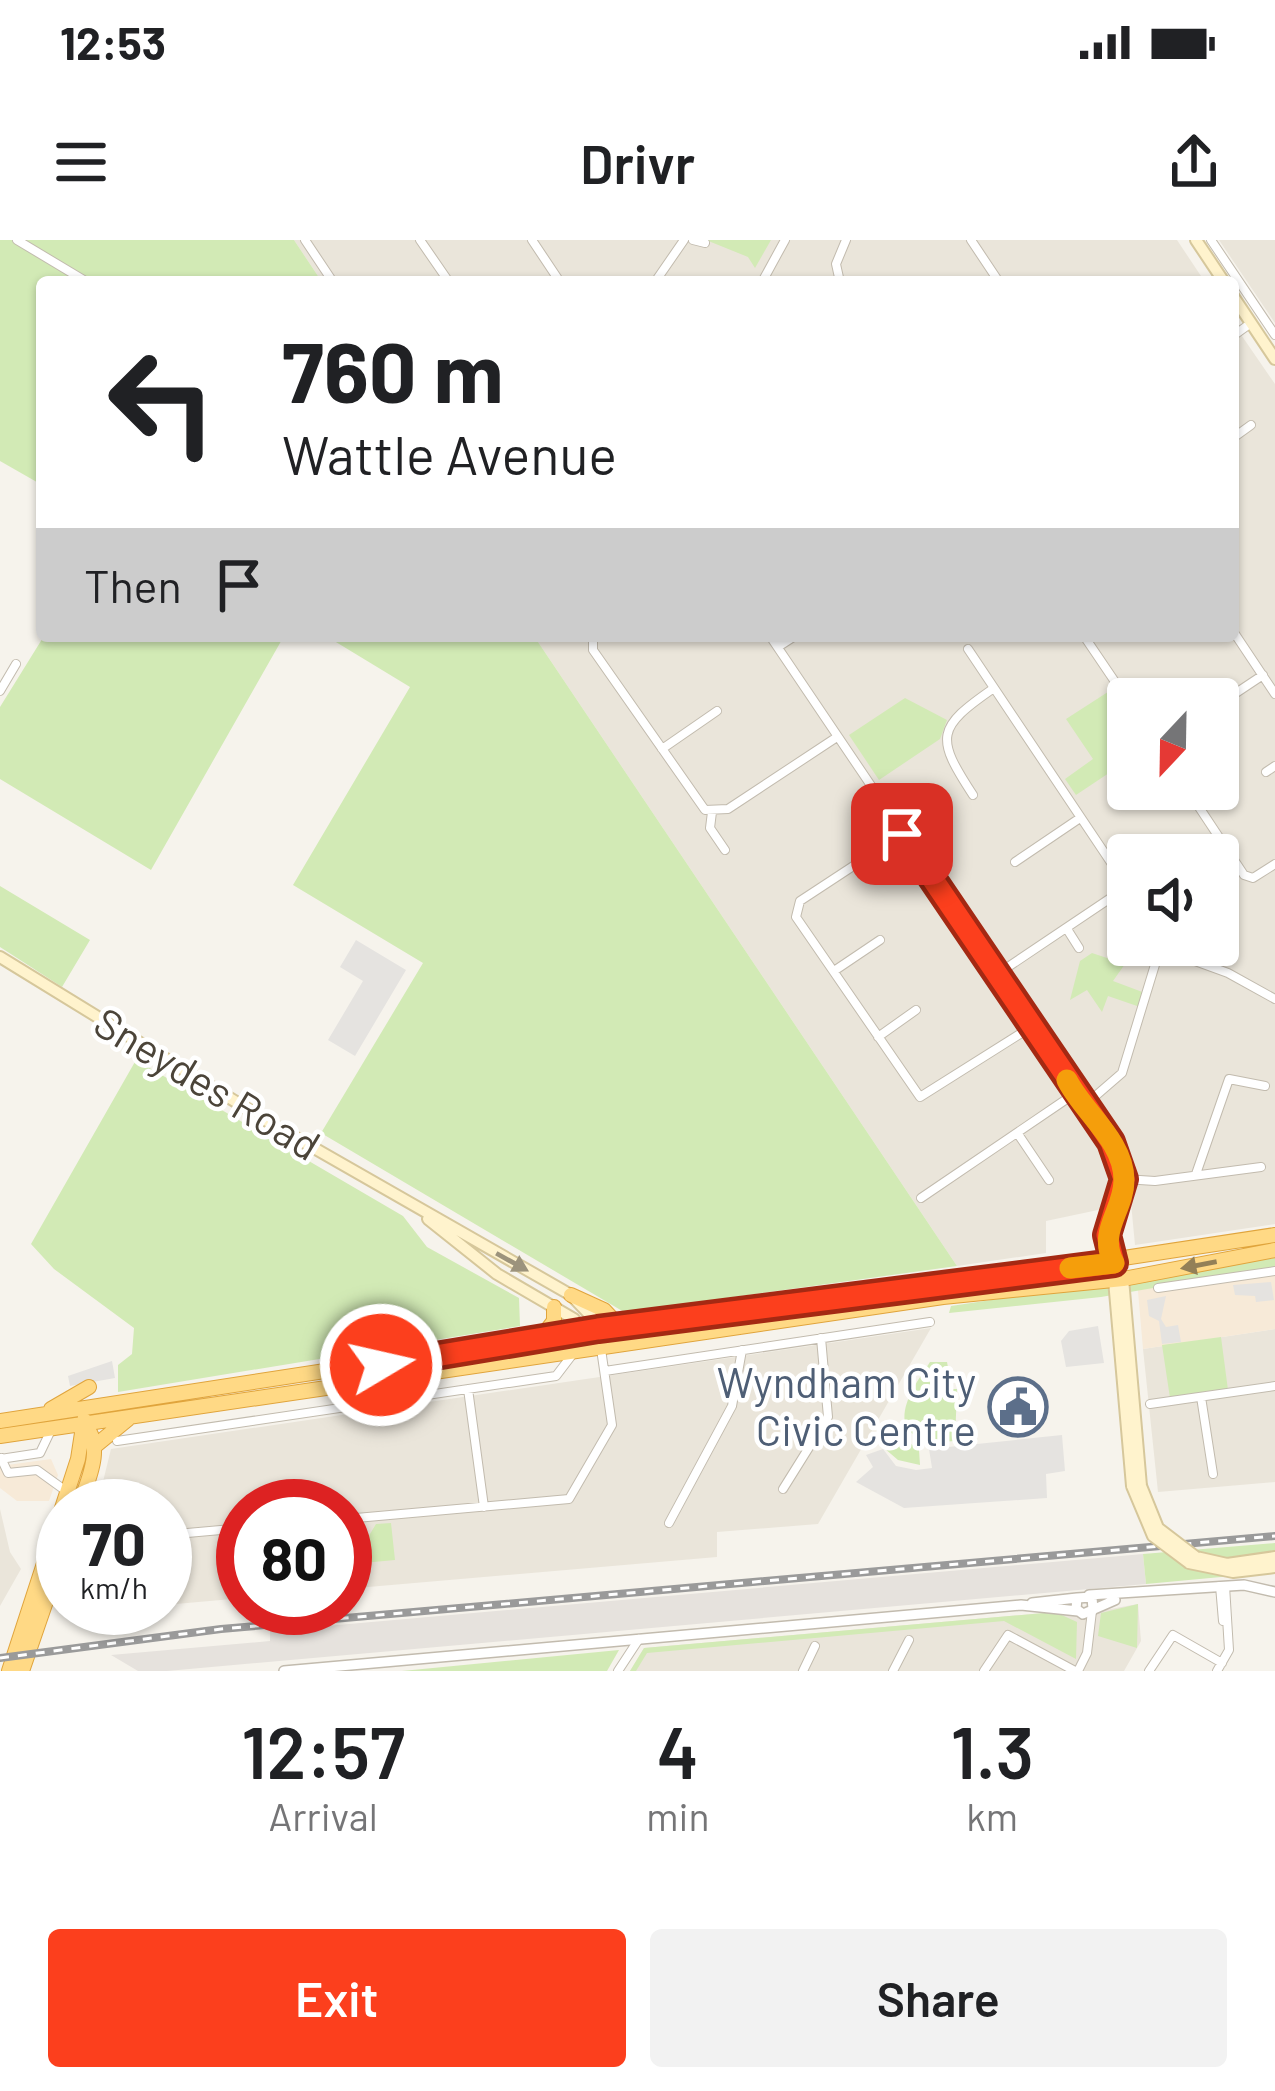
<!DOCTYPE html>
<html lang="en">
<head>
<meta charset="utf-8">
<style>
	:root { --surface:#fff; --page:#f2f2f2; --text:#202124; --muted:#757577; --accent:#fc3f1d }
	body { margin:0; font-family:Barlow,sans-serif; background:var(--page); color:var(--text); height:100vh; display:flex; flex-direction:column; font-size:45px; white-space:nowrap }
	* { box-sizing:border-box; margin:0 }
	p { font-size:39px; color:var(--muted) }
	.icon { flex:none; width:66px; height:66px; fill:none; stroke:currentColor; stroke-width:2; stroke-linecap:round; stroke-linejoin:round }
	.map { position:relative; height:1431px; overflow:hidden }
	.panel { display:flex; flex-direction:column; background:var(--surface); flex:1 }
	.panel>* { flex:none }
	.hud { position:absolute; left:36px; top:36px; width:1203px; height:366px; border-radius:12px; box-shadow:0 3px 9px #0004; background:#fff; color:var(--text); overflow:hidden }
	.needle { width:78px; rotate:202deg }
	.fabs { position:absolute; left:1107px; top:438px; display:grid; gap:24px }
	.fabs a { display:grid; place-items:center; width:132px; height:132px; border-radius:12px; background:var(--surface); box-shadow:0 3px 9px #0004; font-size:60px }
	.speed { position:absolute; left:36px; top:1239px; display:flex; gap:24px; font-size:60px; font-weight:700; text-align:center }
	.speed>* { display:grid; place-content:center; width:156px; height:156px; border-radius:50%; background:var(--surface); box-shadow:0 3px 9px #0004; line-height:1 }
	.speed small { font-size:30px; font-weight:400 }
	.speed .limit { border:18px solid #d22; background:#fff; color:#111 }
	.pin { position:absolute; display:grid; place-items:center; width:102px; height:102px; color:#fff; margin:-51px; border-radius:24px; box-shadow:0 6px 18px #0006 }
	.me { position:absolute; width:132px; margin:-66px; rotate:81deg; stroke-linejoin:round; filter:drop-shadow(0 0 9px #0008) }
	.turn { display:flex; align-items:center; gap:42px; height:252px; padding:0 48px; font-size:54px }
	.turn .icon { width:156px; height:156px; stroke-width:2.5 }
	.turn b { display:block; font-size:84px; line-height:102px }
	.then { display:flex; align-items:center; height:114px; padding:0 48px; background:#0003; gap:24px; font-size:45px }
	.eta { display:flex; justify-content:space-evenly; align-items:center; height:204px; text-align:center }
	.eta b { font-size:72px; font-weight:600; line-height:84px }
	.primary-button { display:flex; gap:24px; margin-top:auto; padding:24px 48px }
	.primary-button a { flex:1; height:138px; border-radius:12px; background:var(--accent); color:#fff; font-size:48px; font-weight:600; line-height:138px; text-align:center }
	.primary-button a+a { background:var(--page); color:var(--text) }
	.status { display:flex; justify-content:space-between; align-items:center; height:84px; padding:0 60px; background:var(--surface); direction:ltr }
	.status svg { height:33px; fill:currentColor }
	header { display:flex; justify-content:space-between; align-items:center; height:156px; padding:0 48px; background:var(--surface); font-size:54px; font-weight:600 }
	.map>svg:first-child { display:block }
	.residential { fill:#eae5da; fill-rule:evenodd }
	.commercial { fill:#f7ead8 }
	.industrial { fill:#e6e2dd }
	.green { fill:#d2eab5 }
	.parking { fill:#e5e3e0 }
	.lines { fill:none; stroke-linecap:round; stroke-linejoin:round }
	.minor-casing { stroke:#c2bbae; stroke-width:10 }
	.tertiary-casing { stroke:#c2bbae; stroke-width:12 }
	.secondary-casing { stroke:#d6c79b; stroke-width:14 }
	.trunk-casing { stroke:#e0a43c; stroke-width:16 }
	.minor { stroke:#fff; stroke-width:8 }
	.tertiary { stroke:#fff; stroke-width:9 }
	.secondary { stroke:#fff3cd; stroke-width:10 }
	.trunk { stroke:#ffd985; stroke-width:14 }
	.rail-casing { stroke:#9a9a9a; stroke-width:8 }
	.rail { stroke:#fff; stroke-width:3; stroke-dasharray:9; stroke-linecap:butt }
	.secondary-bridge-casing { stroke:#d6c79b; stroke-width:14; stroke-linecap:butt }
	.secondary-bridge { stroke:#fff3cd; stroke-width:10 }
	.oneway { fill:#9c937c }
	.oneway2 { fill:#938057 }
	.route-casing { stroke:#a42913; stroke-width:30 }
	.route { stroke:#fc3f1d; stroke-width:21 }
	.slow { stroke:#f59e0b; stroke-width:21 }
	.labels { text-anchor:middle; stroke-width:9; stroke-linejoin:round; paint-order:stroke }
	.street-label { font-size:42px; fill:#4b4439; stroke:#fff }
	.service-label { font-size:42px; fill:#4e5e75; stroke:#fff; text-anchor:end }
</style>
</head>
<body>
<div class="status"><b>12:53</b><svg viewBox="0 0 49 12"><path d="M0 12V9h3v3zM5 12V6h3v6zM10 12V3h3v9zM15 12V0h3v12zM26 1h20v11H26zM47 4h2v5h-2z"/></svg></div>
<header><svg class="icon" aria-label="menu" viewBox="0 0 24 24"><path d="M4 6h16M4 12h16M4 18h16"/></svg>Drivr<svg class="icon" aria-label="share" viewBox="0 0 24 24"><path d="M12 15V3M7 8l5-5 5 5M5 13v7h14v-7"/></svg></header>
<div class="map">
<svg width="1275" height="1431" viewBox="0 0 1275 1431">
	<rect width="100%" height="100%" fill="#f6f3ec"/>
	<path class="residential" d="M294,0H1177L1205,42H322Z
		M1219,0H1275V83Z
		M1233,83L1275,144V984L1135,1005L1131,963L1046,981V1013L957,1026L534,396H1233ZM1128,459H1218V549H1128ZM1128,615H1218V705H1128Z
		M931,1088L818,1284L717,1292V1317L345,1349V1266H243V1358L165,1365V1266H97L111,1209Z
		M1275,1089V1242L1158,1252L1143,1109Z
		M0,1269L10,1312L21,1329L0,1366Z
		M1138,1364L1141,1401L1124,1431H630L644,1408L1055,1372L1072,1376Z"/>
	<path class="commercial" d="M1275,1014V1089L1143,1109L1137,1040Z
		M51,1219L58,1235L49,1261H17L0,1248V1226Z"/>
	<path class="industrial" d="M1143,1314L1146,1344L167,1431H138L111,1415L270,1401V1391Z"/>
	<path class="green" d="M0,0H294L322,42H42V245L0,221Z
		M706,0H771L755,28L748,17Z
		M44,396H284L151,630L0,539V467Z
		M326,396H534L957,1026L624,1072L321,893L423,723L293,645L410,447Z
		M1111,450L1128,475V546L1112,531L1076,555L1065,539L1093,519L1066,479Z
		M905,458L947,480L940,499L879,540L849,495Z
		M0,646L90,700L62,747L0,707Z
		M1092,713L1125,724L1113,741L1145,753L1140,767L1108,756L1102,772L1087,750L1070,760L1080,721Z
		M136,820L403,976L427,1007L519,1058L520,1086L118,1152V1125L132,1114L134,1088L54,1029L31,1004Z
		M1275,1018V1027L1101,1057L949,1073L951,1066Z
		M1221,1097L1228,1150L1170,1158L1162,1105Z
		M930,1122H947L952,1149H957L955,1201L925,1203L906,1189C899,1165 917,1142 930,1122Z
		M902,1197L919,1210L920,1225L898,1220L884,1208Z
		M391,1283L395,1320L352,1324L376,1284Z
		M1275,1303V1332L1146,1344L1143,1314Z
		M1138,1364L1137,1408L1098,1396L1101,1373Z
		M1055,1372L1077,1382L1076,1419L1004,1381L647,1413L636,1431H630L644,1408Z
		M619,1410L607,1431H402Z"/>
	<path class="parking" d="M356,700L406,730L355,816L328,800L363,741L340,727Z
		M1271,1042L1274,1060L1256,1062L1255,1056L1235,1055L1233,1045Z
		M1166,1056L1161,1079L1166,1087L1178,1085L1181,1102L1162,1104L1159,1081L1149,1076L1147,1060Z
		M1098,1086L1104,1123L1066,1127L1061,1101L1069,1091Z
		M112,1121L115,1138L70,1146L68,1136Z
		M1062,1195L1065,1231L1046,1234L1047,1258L904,1268L856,1242L873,1227L866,1215L883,1209L896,1226L916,1230L932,1228L929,1209Z"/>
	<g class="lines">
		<defs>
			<path id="minor" d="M17,0L87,42
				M305,0L333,42
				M420,0L449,42
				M532,0L560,42
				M693,0L705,3
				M971,0L999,42
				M1211,0L1275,95
				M655,42L684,0
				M762,42L785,0
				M840,42L836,24L846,0
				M1233,96L1251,83
				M1233,198L1251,185
				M1233,391L1275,454
				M593,396V410L705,570L728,569L837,497
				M770,396L1111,901L1124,939L1107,995L1114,1022
				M1084,396L1128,461
				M778,407L795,396
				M968,409L1128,648
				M0,451L16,424
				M1218,465L1263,435
				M662,509L717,471
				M1266,532L1275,526
				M1187,549L1244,635L1253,638L1275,624
				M973,555C935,497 936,488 994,448
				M712,572L710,588L725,610
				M902,594L800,661L796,677L920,857L1031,787
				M1015,622L1080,578
				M1067,689L1079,708
				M1162,709L1228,733L1275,759
				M834,731L880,700
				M996,735L1127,647
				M878,797L916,770
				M1085,865L1122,833L1161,705
				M1018,894L1049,940
				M1196,934L1229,839L1265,846
				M1124,939L1155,941L1261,927
				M921,958L1074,854
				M1158,1048L1275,1031
				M605,1131L930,1082
				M468,1149L484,1267
				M1201,1157L1213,1234
				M1150,1164L1275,1146
				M117,1201L556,1136L572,1115
				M1,1218L8,1233L37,1230L66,1251
				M0,1219L40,1213L51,1190
				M783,1249L828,1177L821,1098
				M345,1279L569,1259L612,1185L601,1109
				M669,1283L732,1166L742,1110
				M165,1295L243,1288
				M1220,1346L1223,1381
				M618,1431L639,1399
				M803,1431L815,1406
				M893,1431L909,1400
				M984,1431L1008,1395L1075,1431
				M1078,1431L1087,1413L1092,1371
				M1149,1431L1173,1395L1222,1423
				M1217,1431L1229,1410L1225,1346"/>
			<path id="tertiary" d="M1089,1355L1244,1345L1275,1352
				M1032,1363L1077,1358
				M1093,1370L1092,1357L1077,1358L1076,1369L1083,1374L1115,1360
				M284,1431L1021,1365L1078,1371"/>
			<path id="secondary" d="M1196,0L1224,42
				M1233,56L1275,119
				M0,717L272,884L571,1055L592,1077L601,1107
				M428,979L497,1034L574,1079L592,1109
				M1123,1039L1141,1246
				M1114,1040L1132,1246
				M1196,1317L1227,1324L1275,1317
				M1189,1323L1233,1332L1275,1327"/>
			<path id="trunk" d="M571,1055L604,1070L619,1086
				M540,1099L554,1081V1067
				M51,1169L89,1147
				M0,1181L598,1089L828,1063L1275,995
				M0,1196L943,1057L1123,1039L1275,1010
				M95,1206L128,1179
				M79,1266C88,1240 105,1207 84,1183
				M9,1431L78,1219L84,1180
				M22,1431L63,1312"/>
		</defs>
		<use href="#minor" class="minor-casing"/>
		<use href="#tertiary" class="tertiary-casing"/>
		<use href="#secondary" class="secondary-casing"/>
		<use href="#trunk" class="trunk-casing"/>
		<use href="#minor" class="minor"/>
		<use href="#tertiary" class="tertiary"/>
		<use href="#secondary" class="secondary"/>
		<use href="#trunk" class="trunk"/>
		<defs>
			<path id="rail" d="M0,1418L221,1389L1275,1296"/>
		</defs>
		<use href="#rail" class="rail-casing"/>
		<use href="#rail" class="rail"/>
		<defs>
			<path id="secondary-bridge" d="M1132,1246L1153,1296L1189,1323
				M1141,1246L1158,1288L1196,1317"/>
		</defs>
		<use href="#secondary-bridge" class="secondary-bridge-casing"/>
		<use href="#secondary-bridge" class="secondary-bridge"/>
	</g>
	<defs><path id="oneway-solid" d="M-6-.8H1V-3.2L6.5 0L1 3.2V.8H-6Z" transform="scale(3)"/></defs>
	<use class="oneway" href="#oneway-solid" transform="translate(512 1022) rotate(29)"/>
	<use class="oneway2" href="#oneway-solid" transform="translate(1199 1025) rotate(169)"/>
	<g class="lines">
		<defs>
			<path id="route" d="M381,1125L598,1089L1114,1023L1107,995L1124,939L1111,902L902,594"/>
		</defs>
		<use href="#route" class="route-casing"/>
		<use href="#route" class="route"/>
		<path class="slow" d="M1067,840C1083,872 1124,901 1124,940C1124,971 1097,991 1114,1023L1070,1028"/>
	</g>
	<defs>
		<symbol id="civic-ring" viewBox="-11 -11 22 22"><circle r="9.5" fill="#fff" stroke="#5c6f8a" stroke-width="1.5"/><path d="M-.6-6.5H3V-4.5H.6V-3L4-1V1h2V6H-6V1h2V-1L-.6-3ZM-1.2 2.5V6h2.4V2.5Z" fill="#5c6f8a"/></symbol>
	</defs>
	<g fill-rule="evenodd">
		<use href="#civic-ring" x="985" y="1134" width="66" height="66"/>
	</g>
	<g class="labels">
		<g class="street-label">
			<text transform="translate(207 844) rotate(31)" y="15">Sneydes Road</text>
		</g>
		<g class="service-label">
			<text x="976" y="1158">Wyndham City<tspan x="976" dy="48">Civic Centre</tspan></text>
		</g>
	</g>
</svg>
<div class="fabs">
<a><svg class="needle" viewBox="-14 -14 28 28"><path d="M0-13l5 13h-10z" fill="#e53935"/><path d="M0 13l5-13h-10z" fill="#757577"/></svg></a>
<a><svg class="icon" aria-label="sound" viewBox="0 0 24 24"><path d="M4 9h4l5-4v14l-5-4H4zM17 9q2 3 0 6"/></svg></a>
</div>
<div class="speed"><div>70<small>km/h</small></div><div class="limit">80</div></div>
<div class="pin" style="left:902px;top:594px;background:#d93025"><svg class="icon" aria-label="arrive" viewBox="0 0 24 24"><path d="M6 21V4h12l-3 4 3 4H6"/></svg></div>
<svg class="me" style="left:381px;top:1125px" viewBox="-20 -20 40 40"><circle r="17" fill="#fc3f1d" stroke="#fff" stroke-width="3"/><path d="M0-11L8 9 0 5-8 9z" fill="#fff"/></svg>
<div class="hud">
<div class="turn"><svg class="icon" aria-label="left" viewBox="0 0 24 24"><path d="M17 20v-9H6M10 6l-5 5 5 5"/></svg><div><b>760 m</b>Wattle Avenue</div></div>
<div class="then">Then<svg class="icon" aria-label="arrive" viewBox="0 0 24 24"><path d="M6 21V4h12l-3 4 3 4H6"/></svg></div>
</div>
</div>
<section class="panel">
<div class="eta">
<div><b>12:57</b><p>Arrival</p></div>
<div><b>4</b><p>min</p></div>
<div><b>1.3</b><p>km</p></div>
</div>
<div class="primary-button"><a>Exit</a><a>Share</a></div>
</section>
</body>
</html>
